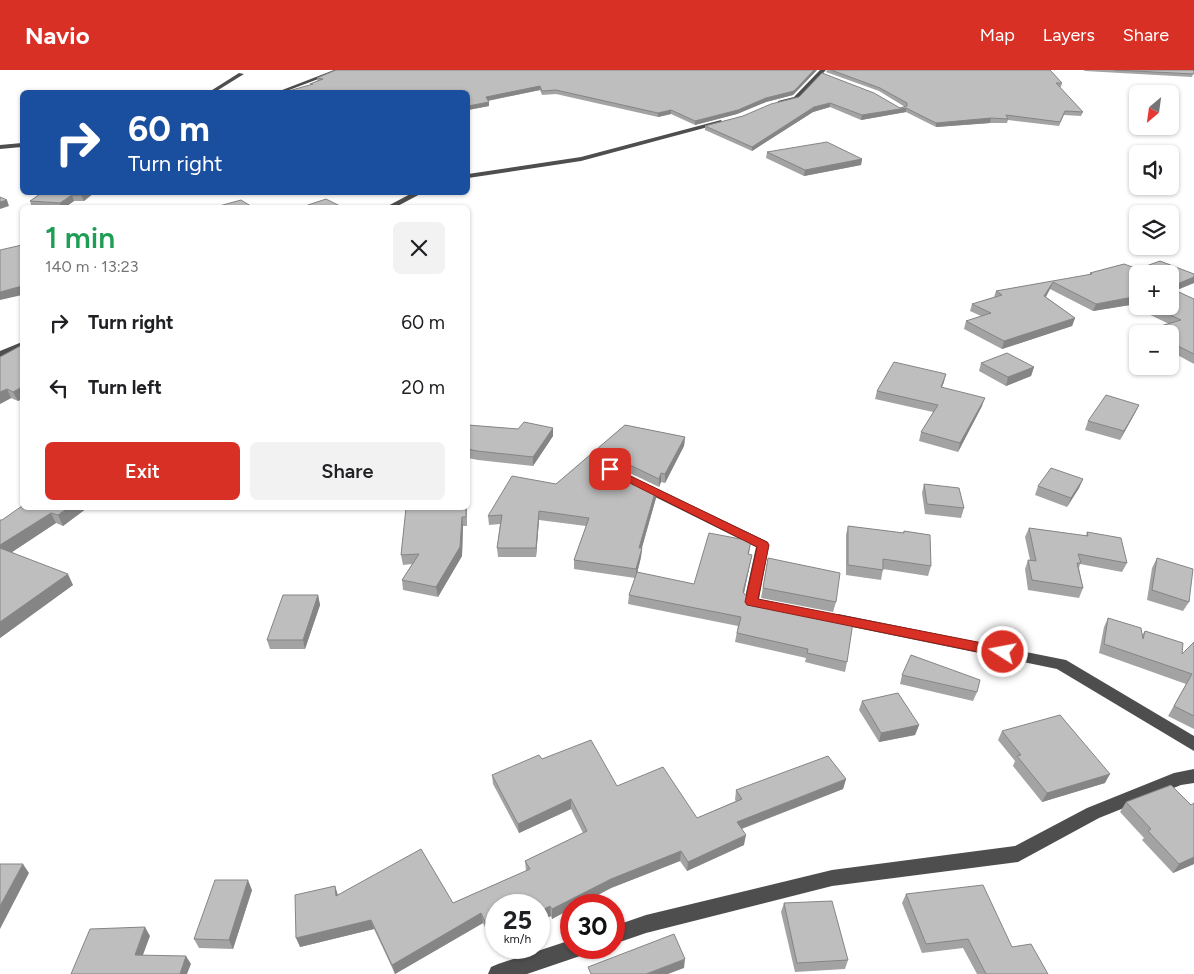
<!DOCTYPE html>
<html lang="en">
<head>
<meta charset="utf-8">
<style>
	:root { --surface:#fff; --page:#f2f2f2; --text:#202124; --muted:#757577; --accent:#d93025 }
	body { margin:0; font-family:Figtree,sans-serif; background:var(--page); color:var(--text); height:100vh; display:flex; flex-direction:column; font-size:19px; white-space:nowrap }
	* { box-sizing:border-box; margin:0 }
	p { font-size:16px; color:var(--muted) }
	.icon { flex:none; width:28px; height:28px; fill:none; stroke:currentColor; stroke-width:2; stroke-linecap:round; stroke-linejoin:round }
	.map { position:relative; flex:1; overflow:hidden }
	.details { position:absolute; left:20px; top:135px; width:450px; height:305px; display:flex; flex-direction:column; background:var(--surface); border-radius:8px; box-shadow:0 1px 4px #0004 }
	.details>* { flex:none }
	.guide { position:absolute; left:20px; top:20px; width:450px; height:105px; border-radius:8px; box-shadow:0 1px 4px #0004; background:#1a4fa0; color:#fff; overflow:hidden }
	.needle { width:32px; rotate:209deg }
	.controls { position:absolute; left:1129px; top:15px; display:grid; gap:10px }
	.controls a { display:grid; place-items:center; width:50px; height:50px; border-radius:8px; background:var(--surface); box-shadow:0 1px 4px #0004; font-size:25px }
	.speed { position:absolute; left:485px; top:824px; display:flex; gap:10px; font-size:25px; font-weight:700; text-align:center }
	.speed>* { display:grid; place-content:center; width:65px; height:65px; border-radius:50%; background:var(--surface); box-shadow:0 1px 4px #0004; line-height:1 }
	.speed small { font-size:12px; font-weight:400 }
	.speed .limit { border:8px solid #d22; background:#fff; color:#111 }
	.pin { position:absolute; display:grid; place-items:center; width:42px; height:42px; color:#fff; margin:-21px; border-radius:10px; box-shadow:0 2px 8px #0006 }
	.me { position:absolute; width:55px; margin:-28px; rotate:281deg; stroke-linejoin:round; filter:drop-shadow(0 0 4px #0008) }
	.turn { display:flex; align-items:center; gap:18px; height:105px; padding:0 25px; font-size:22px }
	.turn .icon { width:65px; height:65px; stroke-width:2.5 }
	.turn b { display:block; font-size:35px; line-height:42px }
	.round { display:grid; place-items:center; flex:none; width:52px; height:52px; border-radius:8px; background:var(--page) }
	.overview { display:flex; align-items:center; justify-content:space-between; height:85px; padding:0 25px }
	h1 { font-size:30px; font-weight:600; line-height:38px; color:#1e9e55 }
	.action { display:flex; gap:10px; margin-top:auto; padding:10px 25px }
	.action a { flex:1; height:58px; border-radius:8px; background:var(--accent); color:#fff; font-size:20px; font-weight:600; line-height:58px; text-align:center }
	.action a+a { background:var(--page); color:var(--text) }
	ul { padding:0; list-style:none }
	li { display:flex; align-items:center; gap:15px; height:65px; padding:0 25px }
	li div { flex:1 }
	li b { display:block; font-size:19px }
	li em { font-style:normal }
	header { display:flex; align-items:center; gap:30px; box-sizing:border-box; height:70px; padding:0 25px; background:var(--accent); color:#fff }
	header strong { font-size:24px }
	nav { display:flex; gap:28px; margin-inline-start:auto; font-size:18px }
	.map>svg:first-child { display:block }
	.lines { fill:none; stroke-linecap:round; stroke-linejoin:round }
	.minor { fill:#4e4e4e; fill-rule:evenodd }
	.wall { fill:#a3a3a3; fill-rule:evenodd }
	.shaded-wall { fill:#858585 }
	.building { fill:#bebebe; stroke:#858585 }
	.route { fill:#d93025; stroke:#8d1f18 }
</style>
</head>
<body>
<header>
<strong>Navio</strong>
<nav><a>Map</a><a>Layers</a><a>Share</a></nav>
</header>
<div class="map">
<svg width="1194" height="904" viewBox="0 0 1194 904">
	<rect width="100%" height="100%" fill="#fff"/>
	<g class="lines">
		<path class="minor" d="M334,0H342L284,22H277Z
			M820,0H826L798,29L778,33V31L794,27Z
			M239,3L244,4L215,22H209Z
			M721,50L723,53L581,91L468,108V104L581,87Z
			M22,73V77L0,79V75Z
			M414,122H424L394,138H384Z
			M22,272V278L0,287V281Z
			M641,411L768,472L769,475L759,529L770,532L772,535L770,538C762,541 754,538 746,535L744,532L756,477L637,418L635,415L637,412Z
			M838,544L1066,590L1194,666V681L1057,599L833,553L831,549L833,545Z
			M1194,699V713L1181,715L1099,748L1018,792L832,816L646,863L614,874V856L646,845L832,800L1015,776L1087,738L1174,703Z
			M571,870V878H586L583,885L527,904H488L491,897L498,894Z"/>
	</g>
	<path class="wall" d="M336,0H817L793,25L766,32L737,44L695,55L671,44L658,47L556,24L542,25L540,20L488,31L489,36L468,40V22L310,15V14L317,11V8Z
		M827,0H1050L1062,13L1061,17H1059L1083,42L1081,46L1064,45L1059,56L1008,50L1007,53H990L936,57L906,42L861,50L830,37L813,42L752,81L705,60V56L743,46L799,27L900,38L905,37L879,21L826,2Z
		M1083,0H1194L1192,7L1085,1Z
		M767,82L862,89L861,95L804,106L766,88Z
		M43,122H95L84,131H74L64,138H32L30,131Z
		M1160,191L1194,204V213L1175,220L1194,229V294L1170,281V264H1145L1147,260L1169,254L1130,235L1093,241L1050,219L1046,227L1075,248L1072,256L1002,279L964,259L966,251L981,246L970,241L972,234L994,227L996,221L1090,205V203L1124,194L1138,199ZM1138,204H1170V236H1138Z
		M22,275V329L18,331L11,328L0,334Z
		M981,293L1034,297L1031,306L1006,316L979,301Z
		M944,312L942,317L982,336L958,382L919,371L921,362L933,342L875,329L877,321Z
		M1139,335L1135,343L1120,370L1085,360L1088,351Z
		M468,355L518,359L553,358V366L533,396L478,390L468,388Z
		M625,355L685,367L684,376L665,413L661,412L659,417L611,394L608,396L656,428L642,478L641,487L637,503L694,514L751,471L749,484L752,485L750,494L744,523L747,527L833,548L847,592L845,602L805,592L806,588L735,572L738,556L628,534L629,525L635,508L574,499V490L586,456L539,450L536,487H498L497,478L500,454L489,455L488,446L556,414Z
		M1083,409L1079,418L1067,437L1035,425L1038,416Z
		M924,414L964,438L961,448L925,444L922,423Z
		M22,438H87L63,456L56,453L12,482L73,515L0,568V450H2Z
		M406,438H467V456H463L462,486L438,527L403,520L402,510L412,494L403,495L401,485Z
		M848,456L903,463L904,461L931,496L928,506L883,499L881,510L846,505V465Z
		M1029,458L1086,466L1087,462L1127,493L1122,502L1080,494L1079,498L1083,518L1079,528L1028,520L1025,499L1028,490H1030L1025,467Z
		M768,488L836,532L833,542L761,528Z
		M1157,488L1189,532L1183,541L1147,530L1152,498Z
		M318,525L320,535L305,579H270L267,570Z
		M1108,548L1142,565L1145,561L1182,584L1194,572V659L1168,646L1186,614L1099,583L1104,557Z
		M902,605L977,622L973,631L900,614Z
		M862,631L919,655L915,665L879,672L859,640Z
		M1002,661L1105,713L1042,732L1013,696L1015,691L998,670Z
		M542,689L617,716L697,748L736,731L735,730L736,720L846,709L843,719L742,759L744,775L687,801L680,791L611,818L579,835H571L552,849L551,846L539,851V835H496V871L492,873L483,853L395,904L374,859L300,877L335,816L338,825L453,833L526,801L525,791L583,763L571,739L519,763L493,714L492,705Z
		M1126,732L1194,794L1173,803L1142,770L1144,768L1120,742Z
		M252,820L233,879L199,878L194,869Z
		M906,824L1012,877L1048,904H977L963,878L922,883L902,833Z
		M784,833L848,890L845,899L795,902L781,842Z"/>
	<path class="shaded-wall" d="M814,0H817L793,25L766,32L737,44L695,55V51Z
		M540,16V20L486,31V27Z
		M489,32V36L468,40V36Z
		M830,33V37L813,42L752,81V77L814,37Z
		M906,38V42L861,50L862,45Z
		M671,40V44L658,47V43Z
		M991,48L990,53L936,57V53Z
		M862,89L861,95L804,106L805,100Z
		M85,122H95L84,131L81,125Z
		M72,125L74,131L64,138H62L60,133Z
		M7,130L9,136L0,139V132Z
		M1194,207V213L1170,223V217Z
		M1053,212L1050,219L1042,233L1044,226Z
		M22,216V225L0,230V222Z
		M1133,227L1130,235L1093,241L1096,234Z
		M1075,248L1072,256L1002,279L1004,271Z
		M1034,297L1031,306L1006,316L1008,307Z
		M946,304L944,312L938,325L941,317Z
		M22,317V329L18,331L13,322Z
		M7,319L11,328L0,334V322Z
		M985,328L982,336L958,382L960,373Z
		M1139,335L1135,343L1120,370L1124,361Z
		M553,358V366L533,396V387Z
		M685,367L684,376L665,413V404Z
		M611,386V394L602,399V390Z
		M661,403V412L659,417V409Z
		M1083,409L1079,418L1067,437L1071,428Z
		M656,419V428L639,487V478Z
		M68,438H87L63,456L58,445Z
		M539,441V450L536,487V478Z
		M51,443L56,453L3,488L0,481V475Z
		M462,447L463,456L462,486L438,527L436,517Z
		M642,478L641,487L636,508V499Z
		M752,485L750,494L742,532L743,522Z
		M68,504L73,515L0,568V552Z
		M318,525L320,535L305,579L303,570Z
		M919,655L915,665L879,672L881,663Z
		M1110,704L1105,713L1042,732L1047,723Z
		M846,709L843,719L735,761L737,752Z
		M571,729V739L519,763L518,754Z
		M746,765L744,775L687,801L688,792Z
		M681,781L680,791L611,818L579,835H571V839L552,849V839L611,809Z
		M1194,787V794L1173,803L1179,794Z
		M23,794L29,803L0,859V836Z
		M248,810L252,820L233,879L229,870Z
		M335,816L338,826H336Z
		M550,836L551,846L539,851V842Z
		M481,843L483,853L395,904L392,895Z
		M371,850L374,859L300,877L296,868Z
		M145,857L150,866L140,893L135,885Z
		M496,862V871L492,873L491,864Z
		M186,886L191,894L187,904H180Z
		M685,889L684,898L668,904H646Z"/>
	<path class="building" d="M336,0H814L794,21L766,28L738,40L695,51L671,40L658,43L556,20L542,21L540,16L486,27L489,32L468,36V22H285L313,14H310L323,9L317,8Z
		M831,0H1050L1062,13H1056L1083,42L1065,41L1060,52L1006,45L1008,49L991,48L936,53L906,38L862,45L830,33L814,37L752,77L705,56L743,46L771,34L799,27L822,3L874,23L900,38L907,36V33L880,18Z
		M1114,0H1194V4Z
		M827,72L862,89L805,100L767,82Z
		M43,122H85L81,125H72L60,133L30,131Z
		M0,127L7,130L0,132Z
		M326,129L344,138H299Z
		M241,130L254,138H212Z
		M22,175V216L0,222V180Z
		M1160,191L1194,204V207L1170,217V204H1138V230L1133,227L1096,234L1053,212L1044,226L1075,248L1004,271L966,251L991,243L972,234L1002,225L996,221L1092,204L1090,203L1124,194L1138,199Z
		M1170,218L1194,229V284L1170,272V264H1154L1147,260L1181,250L1151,236H1170Z
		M22,275V317L13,322L7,319L0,322V287Z
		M1007,283L1034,297L1008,307L981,293Z
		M894,292L946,304L941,317L985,328L960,373L921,362L938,335L877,321Z
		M1106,325L1139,335L1124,361L1088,351Z
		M524,352L553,358L533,387L477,381L468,379V355L518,359Z
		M625,355L685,367L665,404L661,403L659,409L611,386L602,390L605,394L656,419L639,478H642L636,499L574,490L589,448L539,441L536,478H497L502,445L488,446L512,406L556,414Z
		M1051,398L1083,409L1071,428L1038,416Z
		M924,414L959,418L964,438L927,434Z
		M22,436V438H68L58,445L51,443L0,475V450H2Z
		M406,438H466V447H462L460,477L436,517L402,510L419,484L401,485Z
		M848,456L904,463V461L930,465L931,496L883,489V500L848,495Z
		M1029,458L1088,466L1087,462L1121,468L1127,493L1078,484L1081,493H1077L1083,518L1032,510L1028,490L1036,491Z
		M709,463L751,471L748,484L752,485L743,522L747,527L834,545L833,548L853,552L847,592L807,583L808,579L737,563L741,547L629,525L637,502L694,514Z
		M0,478L68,504L0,552Z
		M768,488L840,503L836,532L763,518Z
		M1157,488L1193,499L1189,532L1152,520Z
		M283,525H318L303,570H267Z
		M1108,548L1141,558L1143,569L1145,561L1183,573L1182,584L1194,572V646L1174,636L1192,604L1104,574Z
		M911,585L980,610L977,622L902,605Z
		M898,623L919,655L881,663L862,631Z
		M1060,645L1110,704L1047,723L1017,686L1021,685L1002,661Z
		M591,670L617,716L663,697L697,748L742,729L736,720L828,686L846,709L737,752L746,765L688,792L681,781L611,809L552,839L550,836L539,842V835H496V862L491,864L481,843L392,895L371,850L296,868L295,825L335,816L336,826L421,779L453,833L530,799L525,791L587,761L571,729L518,754L492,705L539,685L542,689Z
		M1171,715L1191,735L1194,733V787L1179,794L1148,761L1151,759L1126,732Z
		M0,794H23L0,836Z
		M215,810H248L229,870L194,869Z
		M983,815L1012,877L1031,874L1048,904H986L968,869L926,874L906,824Z
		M832,831L848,890L797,893L784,833Z
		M145,857L135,885L186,886L180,904H71L90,859Z
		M674,864L685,889L646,904H591L588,897Z"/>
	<path class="route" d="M610,396L767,472L769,475L758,529L1003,577L1007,579L1009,582L1007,586L1003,587L747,535L745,532L757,477L606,401L605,399L606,397Z"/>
</svg>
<div class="controls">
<a><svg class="needle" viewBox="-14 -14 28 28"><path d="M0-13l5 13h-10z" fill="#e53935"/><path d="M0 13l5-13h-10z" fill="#757577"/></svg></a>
<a><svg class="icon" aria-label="sound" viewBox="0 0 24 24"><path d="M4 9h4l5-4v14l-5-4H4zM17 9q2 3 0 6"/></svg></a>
<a><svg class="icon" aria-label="layers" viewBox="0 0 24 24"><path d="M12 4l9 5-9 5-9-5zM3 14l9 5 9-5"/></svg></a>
<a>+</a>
<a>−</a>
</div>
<div class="speed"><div>25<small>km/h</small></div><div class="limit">30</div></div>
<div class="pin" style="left:610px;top:399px;background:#d93025"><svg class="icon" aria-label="arrive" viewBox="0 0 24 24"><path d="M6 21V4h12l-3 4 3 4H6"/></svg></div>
<svg class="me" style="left:1003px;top:582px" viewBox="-20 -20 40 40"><circle r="17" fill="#d93025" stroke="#fff" stroke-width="3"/><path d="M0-11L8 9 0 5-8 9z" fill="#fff"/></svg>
<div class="guide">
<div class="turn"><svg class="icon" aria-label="right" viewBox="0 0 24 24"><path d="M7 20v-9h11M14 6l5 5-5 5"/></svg><div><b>60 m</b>Turn right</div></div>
</div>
<section class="details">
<div class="overview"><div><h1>1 min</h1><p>140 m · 13:23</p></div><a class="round"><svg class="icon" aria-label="close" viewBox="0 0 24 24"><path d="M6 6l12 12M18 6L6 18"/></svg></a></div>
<ul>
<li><svg class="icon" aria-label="right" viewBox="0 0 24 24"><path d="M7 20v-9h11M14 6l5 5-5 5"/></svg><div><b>Turn right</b></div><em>60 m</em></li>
<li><svg class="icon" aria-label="left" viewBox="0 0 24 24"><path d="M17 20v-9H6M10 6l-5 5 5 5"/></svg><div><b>Turn left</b></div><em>20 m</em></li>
</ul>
<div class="action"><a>Exit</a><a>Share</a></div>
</section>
</div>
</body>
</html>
